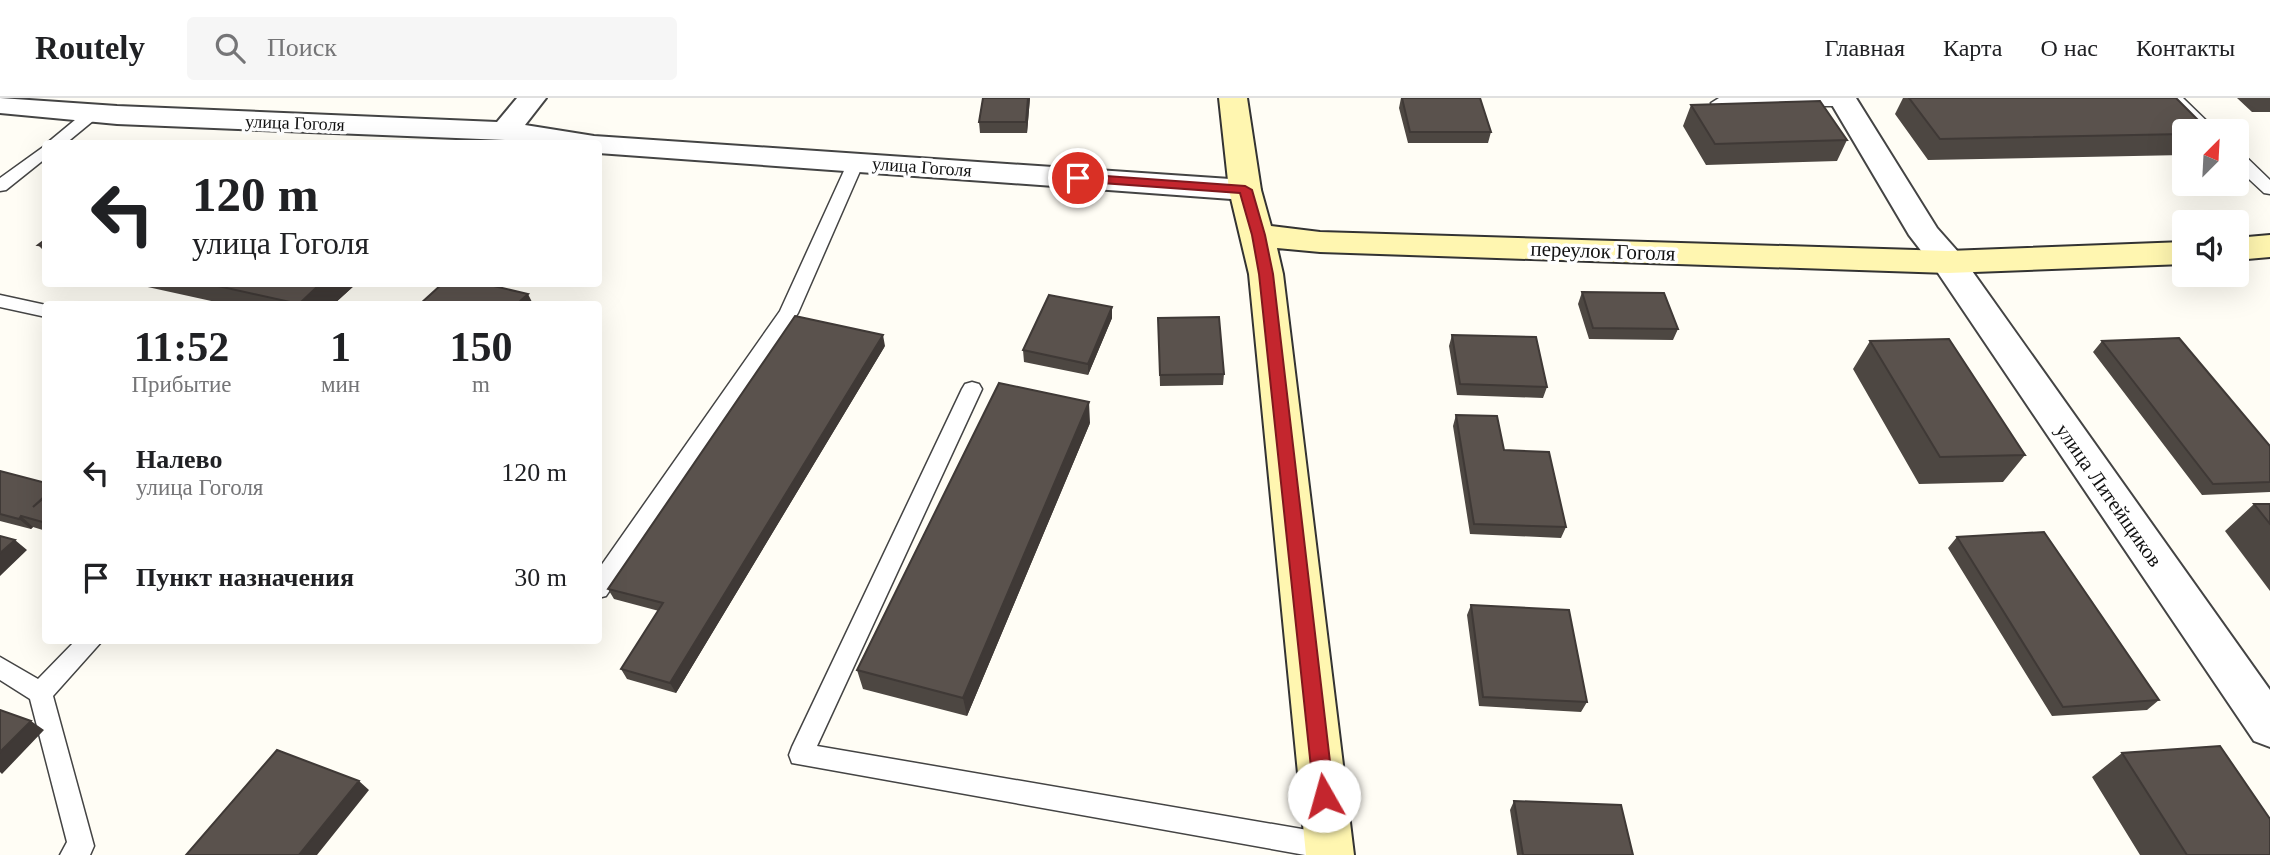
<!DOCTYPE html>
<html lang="ru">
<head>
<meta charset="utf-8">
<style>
	:root { --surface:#fff; --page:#f6f6f6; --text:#202124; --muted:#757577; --line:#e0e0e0 }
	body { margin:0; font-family:"Times New Roman",serif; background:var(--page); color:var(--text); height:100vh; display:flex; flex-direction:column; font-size:26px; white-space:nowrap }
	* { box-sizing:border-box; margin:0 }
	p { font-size:23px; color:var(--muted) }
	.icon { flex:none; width:38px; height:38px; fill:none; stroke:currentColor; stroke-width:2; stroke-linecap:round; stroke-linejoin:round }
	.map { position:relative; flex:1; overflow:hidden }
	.sheet { position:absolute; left:42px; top:203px; width:560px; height:343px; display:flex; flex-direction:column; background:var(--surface); border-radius:7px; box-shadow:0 7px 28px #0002 }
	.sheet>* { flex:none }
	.banner { position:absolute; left:42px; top:42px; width:560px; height:147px; border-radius:7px; box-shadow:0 7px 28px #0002; background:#fff; color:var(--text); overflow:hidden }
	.needle { width:46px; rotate:24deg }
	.tools { position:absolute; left:2172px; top:21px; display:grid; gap:14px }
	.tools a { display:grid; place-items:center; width:77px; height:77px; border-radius:7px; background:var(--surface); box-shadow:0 7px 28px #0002; font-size:35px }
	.pin { position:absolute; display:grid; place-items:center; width:60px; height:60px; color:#fff; margin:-30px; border:4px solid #fff; border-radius:50%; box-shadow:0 2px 7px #0007 }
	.me { position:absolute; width:77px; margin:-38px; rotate:353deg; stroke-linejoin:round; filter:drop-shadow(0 0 5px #0008) }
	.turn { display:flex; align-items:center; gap:24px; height:147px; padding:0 35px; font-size:32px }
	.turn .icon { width:91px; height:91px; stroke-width:2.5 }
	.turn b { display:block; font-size:49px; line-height:60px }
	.eta { display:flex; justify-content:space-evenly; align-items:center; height:119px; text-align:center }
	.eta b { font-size:42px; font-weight:800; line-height:49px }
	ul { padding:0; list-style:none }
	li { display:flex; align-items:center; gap:21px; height:105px; padding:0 35px }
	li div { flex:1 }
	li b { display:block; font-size:26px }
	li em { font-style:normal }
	header { display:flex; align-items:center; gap:42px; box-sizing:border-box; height:98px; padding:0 35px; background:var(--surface); border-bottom:2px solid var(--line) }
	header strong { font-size:33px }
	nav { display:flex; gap:38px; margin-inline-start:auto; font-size:24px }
	.search { width:490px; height:63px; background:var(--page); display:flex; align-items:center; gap:18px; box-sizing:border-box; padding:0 24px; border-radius:7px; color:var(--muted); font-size:26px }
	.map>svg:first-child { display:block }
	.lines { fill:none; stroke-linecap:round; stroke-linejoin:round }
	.lane-casing { stroke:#444; stroke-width:3 }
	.street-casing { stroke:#444; stroke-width:4 }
	.secondary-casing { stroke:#333; stroke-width:4 }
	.lane { fill:#fff; fill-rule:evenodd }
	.street { fill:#fff; fill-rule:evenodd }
	.secondary { fill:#fff6b0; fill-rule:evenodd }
	.wall { fill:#4d4742 }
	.shaded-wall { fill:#3f3936 }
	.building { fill:#5a524d; stroke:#3f3936; stroke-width:2 }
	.route { fill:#c4262e; stroke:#7f191e; stroke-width:2 }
	.labels { text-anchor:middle; stroke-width:7; stroke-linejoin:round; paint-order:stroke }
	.far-street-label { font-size:18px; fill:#111; stroke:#fff }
	.street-label { font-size:21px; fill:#111; stroke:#fff }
</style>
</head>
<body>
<header>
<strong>Routely</strong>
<div class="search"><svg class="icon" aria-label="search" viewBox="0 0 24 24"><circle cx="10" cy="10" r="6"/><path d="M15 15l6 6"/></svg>Поиск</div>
<nav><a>Главная</a><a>Карта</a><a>О нас</a><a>Контакты</a></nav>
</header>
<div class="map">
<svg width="2270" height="757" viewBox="0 0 2270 757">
	<rect width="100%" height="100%" fill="#fffdf5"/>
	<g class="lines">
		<defs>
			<path id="lane" d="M1719,0H1850L1852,3L1844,8H1713L1711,5Z
				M2166,0H2183L2217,33H2200Z
				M93,10L99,12L101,15L99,18L65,46H46L87,12Z
				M46,47V60L6,92L0,93V80Z
				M2236,54L2242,55L2270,82V96L2264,95L2236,69Z
				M856,59L864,64L798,215L606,498L598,500V472L780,213L848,64Z
				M0,197L46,207V219L0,209Z
				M972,284L979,286L982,291L817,648L1331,736L1340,740L1344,749L1341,757H1305L792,665L789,657L792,649L962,291L965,286Z
				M76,542H103L53,598L94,748L90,757H60L67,744L30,601L0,582V559L38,581Z"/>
			<path id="street" d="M0,0L117,8L497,24L517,0H546L525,27L594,38L1245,82L1256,85L1261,92L1256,99L1245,102L598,55V46H529L505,42L117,26L0,15Z
				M1828,0H1856L1937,130L1960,156L2270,592V649L2254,643L1936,172L1909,137Z"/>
			<path id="secondary" d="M1219,0H1247L1261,92L1271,128L1320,134L1948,153L2184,144V166L1948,175L1320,154L1277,150L1283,176L1354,757H1306L1249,176L1229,92Z
				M2270,137V159L2236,162V140Z"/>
		</defs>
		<use href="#lane" class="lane-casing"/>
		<use href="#street" class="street-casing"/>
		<use href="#secondary" class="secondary-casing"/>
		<use href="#lane" class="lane"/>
		<use href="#street" class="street"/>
		<use href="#secondary" class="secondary"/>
	</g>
	<path class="wall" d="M1030,0L1027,35H980L979,24Z
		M1401,0H1480L1491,34L1488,45H1408L1399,10Z
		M1903,0H2176L2184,33V57L1928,62L1895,16Z
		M2237,0H2270V14H2252Z
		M1691,7L1847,42L1837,63L1706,67L1683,28Z
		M46,141V155L38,147Z
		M134,186H356L334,206H225Z
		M1582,194L1678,231L1673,242L1589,241L1578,206Z
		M1112,209V220L1088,277L1024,264L1023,252Z
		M1158,220L1224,276L1223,287L1160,288Z
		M1452,237L1547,289L1543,300L1457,297L1449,248Z
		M1870,243L2025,357L2003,384L1919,386L1853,271Z
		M2102,243L2270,348V394L2202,397L2093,254Z
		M885,248L676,595L627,581L621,571L659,513L614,501L608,491Z
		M1456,317L1504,352L1566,429L1561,440L1470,436L1453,328Z
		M1090,325L967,618L863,591L857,572Z
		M0,373L46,385V433L33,429L31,431L0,423Z
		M2254,406H2270V493L2225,433Z
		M1957,439L2159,602L2147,612L2052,618L1948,450Z
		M1471,507L1587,604L1581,614L1479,608L1467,517Z
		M2122,655L2270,757H2140L2092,679Z
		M1514,703L1633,757H1517L1510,712Z"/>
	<path class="shaded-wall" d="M1028,0H1030L1027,35L1026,24Z
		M320,186H356L334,206H299Z
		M528,196L533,206H517Z
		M1112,209V220L1088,277V266Z
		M883,237L885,248L676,595L670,585Z
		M1089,304L1090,325L967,618L963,600Z
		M21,418L33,429L31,431L19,421Z
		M15,442L27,452L0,478V455Z
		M31,623L44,632L2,676L0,674V654Z
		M359,683L369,692L317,757H299Z"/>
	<path class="building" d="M983,0H1028L1026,24H979Z
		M1402,0H1480L1491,34H1410Z
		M1909,0H2176L2209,33H2184V36L1940,41Z
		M1820,3L1847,42L1715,46L1691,7Z
		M46,141V148L38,147Z
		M209,186H320L299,206Z
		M442,186H485L528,196L517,206H420Z
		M1582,194L1664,195L1678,231L1593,230Z
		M1049,197L1112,209L1088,266L1023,252Z
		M795,218L883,237L670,585L621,571L663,505L608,491Z
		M1219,219L1224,276L1160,277L1158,220Z
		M1452,237L1536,239L1547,289L1460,286Z
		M2179,240L2270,348V384L2213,386L2102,243Z
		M1949,241L2025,357L1940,359L1870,243Z
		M999,285L1089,304L963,600L857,572Z
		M1456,317L1497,318L1504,352L1549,354L1566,429L1474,426Z
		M0,373L46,385V397L33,409L46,398V425L21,418L19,421L0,416Z
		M2254,406H2270V426Z
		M2044,434L2159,602L2063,609L1957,439Z
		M0,438L15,442L0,455Z
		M1471,507L1569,512L1587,604L1483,599Z
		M0,612L31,623L0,654Z
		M2220,648L2270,721V757H2187L2122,655Z
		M277,652L359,683L299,757H186Z
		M1514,703L1621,707L1633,757H1523Z"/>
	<path class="route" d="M1078,76L1245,88L1252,92L1265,137L1273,176L1334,698L1331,704L1324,707L1317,704L1314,698L1259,176L1252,137L1240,95L1074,83V77Z"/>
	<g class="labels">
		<g class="far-street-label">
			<text transform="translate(295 25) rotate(2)" y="6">улица Гоголя</text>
			<text transform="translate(922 69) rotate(4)" y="6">улица Гоголя</text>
		</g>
		<g class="street-label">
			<text transform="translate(1603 153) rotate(2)" y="7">переулок Гоголя</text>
			<text transform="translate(2109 397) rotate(55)" y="7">улица Литейщиков</text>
		</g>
	</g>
</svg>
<div class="tools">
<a><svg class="needle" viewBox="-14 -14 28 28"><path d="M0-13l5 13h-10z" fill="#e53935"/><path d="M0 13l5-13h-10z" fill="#757577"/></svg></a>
<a><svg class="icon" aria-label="sound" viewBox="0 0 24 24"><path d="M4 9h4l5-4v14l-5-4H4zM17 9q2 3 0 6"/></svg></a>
</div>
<div class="pin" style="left:1078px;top:80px;background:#d93025"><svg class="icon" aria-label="arrive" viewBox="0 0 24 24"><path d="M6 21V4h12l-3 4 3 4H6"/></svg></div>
<svg class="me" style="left:1324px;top:698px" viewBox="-20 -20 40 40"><circle r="19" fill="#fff"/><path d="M0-13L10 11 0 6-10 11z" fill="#c4262e"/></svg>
<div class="banner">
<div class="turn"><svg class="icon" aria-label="left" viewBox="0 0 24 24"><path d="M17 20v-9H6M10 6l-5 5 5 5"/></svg><div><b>120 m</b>улица Гоголя</div></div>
</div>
<section class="sheet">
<div class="eta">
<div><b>11:52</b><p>Прибытие</p></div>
<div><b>1</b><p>мин</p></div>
<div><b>150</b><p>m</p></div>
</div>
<ul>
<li><svg class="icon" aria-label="left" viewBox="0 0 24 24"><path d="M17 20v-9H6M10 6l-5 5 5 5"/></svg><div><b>Налево</b><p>улица Гоголя</p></div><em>120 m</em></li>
<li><svg class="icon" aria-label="arrive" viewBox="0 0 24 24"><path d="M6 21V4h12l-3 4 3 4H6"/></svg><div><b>Пункт назначения</b></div><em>30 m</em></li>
</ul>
</section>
</div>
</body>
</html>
